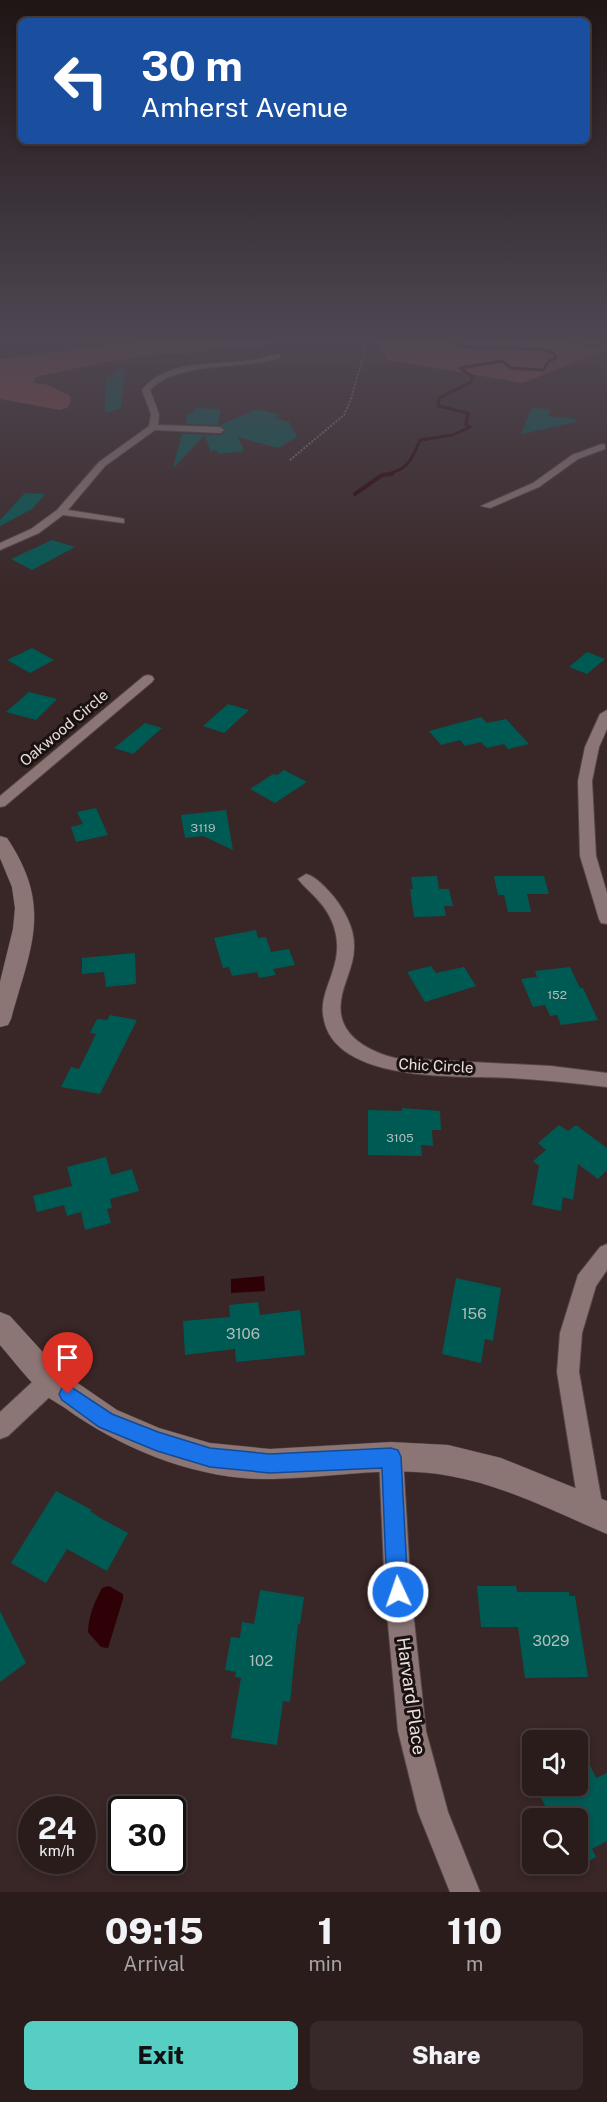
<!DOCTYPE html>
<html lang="en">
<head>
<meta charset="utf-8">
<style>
	:root { --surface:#2b1c1c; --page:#372929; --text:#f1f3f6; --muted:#a6a1a3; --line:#473a3b; --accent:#56cec3 }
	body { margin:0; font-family:"Public Sans",sans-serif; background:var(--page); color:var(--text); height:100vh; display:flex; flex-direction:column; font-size:22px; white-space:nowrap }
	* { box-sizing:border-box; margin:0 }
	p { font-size:20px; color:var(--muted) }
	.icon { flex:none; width:33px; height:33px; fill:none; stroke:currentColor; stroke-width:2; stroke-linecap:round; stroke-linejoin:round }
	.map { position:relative; height:1892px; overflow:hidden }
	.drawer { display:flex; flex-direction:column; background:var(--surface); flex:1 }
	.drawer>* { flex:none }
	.top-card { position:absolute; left:18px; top:18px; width:572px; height:126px; border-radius:9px; box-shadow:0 3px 9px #0003,0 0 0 2px var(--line); background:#1a4fa0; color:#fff; overflow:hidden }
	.controls { position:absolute; left:522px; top:1730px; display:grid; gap:12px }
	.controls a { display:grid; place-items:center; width:66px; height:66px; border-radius:9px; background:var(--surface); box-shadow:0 3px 9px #0003,0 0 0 2px var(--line); font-size:30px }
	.speed { position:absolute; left:18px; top:1796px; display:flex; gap:12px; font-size:30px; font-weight:700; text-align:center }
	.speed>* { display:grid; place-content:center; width:78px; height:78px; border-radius:50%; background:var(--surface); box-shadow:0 3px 9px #0003,0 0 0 2px var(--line); line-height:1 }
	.speed small { font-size:15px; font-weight:400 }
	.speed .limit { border:3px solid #111; border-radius:9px; background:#fff; color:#111 }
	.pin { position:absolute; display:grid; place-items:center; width:51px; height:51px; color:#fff; margin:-62px -26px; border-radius:50% 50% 50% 0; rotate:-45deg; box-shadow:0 0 6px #0007 }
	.pin .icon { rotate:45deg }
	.me { position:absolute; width:66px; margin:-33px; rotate:357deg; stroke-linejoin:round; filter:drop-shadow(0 0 4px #0008) }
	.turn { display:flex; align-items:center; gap:21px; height:126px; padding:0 24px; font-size:27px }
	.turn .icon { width:78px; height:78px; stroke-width:2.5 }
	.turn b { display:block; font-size:42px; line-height:51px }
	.eta { display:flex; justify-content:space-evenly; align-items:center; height:102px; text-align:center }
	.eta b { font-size:36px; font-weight:800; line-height:42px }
	.cta { display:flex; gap:12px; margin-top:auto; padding:12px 24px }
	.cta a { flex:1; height:69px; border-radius:9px; background:var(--accent); color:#111; font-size:24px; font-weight:800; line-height:69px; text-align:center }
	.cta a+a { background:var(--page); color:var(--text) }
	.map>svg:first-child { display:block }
	.forest { fill:#884445 }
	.water { fill:#2d0106 }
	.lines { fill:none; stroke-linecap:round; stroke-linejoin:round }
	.stream-far1 { stroke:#2d0106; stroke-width:3 }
	.stream { stroke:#2d0106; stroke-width:4 }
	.building { fill:#005a54 }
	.minor-casing { stroke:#544545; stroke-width:2 }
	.tertiary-casing { stroke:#544545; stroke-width:1 }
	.path { stroke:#887878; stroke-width:2; stroke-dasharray:2 1.5; stroke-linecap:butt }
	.minor { fill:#8c7675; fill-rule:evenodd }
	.tertiary { fill:#8c7675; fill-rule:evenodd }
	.route { fill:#1a73e8; stroke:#114b97; stroke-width:1.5 }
	.labels { text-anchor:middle; stroke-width:6; stroke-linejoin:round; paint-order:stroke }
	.number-label { font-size:12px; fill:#b0bdbc }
	.street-label { font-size:15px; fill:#ebdede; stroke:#1a1211 }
	.near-number-label { font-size:15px; fill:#b0bdbc }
	.near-street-label { font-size:18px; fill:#ebdede; stroke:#1a1211 }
</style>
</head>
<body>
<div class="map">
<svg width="607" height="1892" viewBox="0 0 607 1892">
	<rect width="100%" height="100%" fill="#392626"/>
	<path class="forest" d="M159,339H293L259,346H231L204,352L151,355L106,362L36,377L33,383L45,384L69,395L71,399L68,407L60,410L0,399V359Z
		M370,339H607V349L523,383L387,360L379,344Z"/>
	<path class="water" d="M264,1276L265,1291L231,1293V1279Z
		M109,1586L123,1594V1599L108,1648L101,1647L88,1632C89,1615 94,1603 102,1588Z"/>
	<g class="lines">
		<path class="stream-far1" d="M564,339L593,347L607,341
			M382,475C407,471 411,462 420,440L453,435L470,427L466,425L468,413L438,406L439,398L471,382L473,377L460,368L502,361L511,368L543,370L549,361L556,358L554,353L542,349L467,347L455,344L452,339"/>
		<path class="stream" d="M355,494L382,475L392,474"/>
	</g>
	<path class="building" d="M125,367L121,408L105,413L106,379Z
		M532,407L550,410L548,416L576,419V422L521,434Z
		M194,408L221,409L218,425L185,424L188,413H193Z
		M257,409L281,415L274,418L289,422L297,437L278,448L238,437L244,451L219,454L218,451L213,450L211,453L205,435L173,468L182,434L221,435L226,430L220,425Z
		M25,493L45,494L32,509L0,526V520Z
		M52,540L75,547L32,570L11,559Z
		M32,648L54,660L30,673L7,660Z
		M587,652L605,659L587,674L569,667Z
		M29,692L57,699L36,720L6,712Z
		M228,704L249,710L224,733L203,726Z
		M481,717L487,723L506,719L529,744L508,749L504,744L487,748L481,742L465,746L460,740L441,745L429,731Z
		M145,723L162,728L133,754L114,748Z
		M284,770L307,782L275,803L250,789L273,774L277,775Z
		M96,808L108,835L76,842L71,827L83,824L77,812Z
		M226,810L233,850L203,836L185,838L181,815Z
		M437,876L439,889H449L453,906H444L446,916L414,917L410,889H413L411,877Z
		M494,876H544L549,894H527L531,912H508L504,895H498Z
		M256,930L258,938L266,937L271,952L289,949L295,965L273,969L276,975L259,978L257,972L232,976L229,967L223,968L214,938Z
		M135,953L136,984L106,987L104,972L82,974V958Z
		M431,966L436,973L464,967L476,986L425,1002L407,972Z
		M570,967L580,988H583L598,1020L561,1025L557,1015L550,1016L545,1005L533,1007L521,979L537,977L535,971Z
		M110,1015L137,1020L100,1094L61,1087L71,1067L79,1069L96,1034L90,1033L97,1019L107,1020Z
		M402,1108L440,1111L441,1130H432L433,1146L421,1145L422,1156L368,1155V1110L402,1111Z
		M559,1125L568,1131L576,1125L607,1148V1170L598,1179L578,1164L573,1200L563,1197L561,1211L532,1205L539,1166L533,1161L546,1150L538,1143Z
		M106,1157L111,1175L132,1169L139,1191L110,1199L112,1208L107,1209L111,1223L85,1230L81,1212L67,1216L64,1205L37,1212L33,1196L72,1186L67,1167Z
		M456,1278L501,1288L493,1341L485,1339L481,1363L442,1354Z
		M258,1302L260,1315L300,1310L305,1355L236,1362L235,1349L185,1355L183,1321L230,1317L229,1305Z
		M56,1491L92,1510L90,1511L102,1519L128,1533L107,1571L67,1549L46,1583L11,1563Z
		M477,1586H516L517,1592H569V1596H575L588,1677L525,1678L518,1627H481Z
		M260,1590L304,1597L300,1624H298L290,1702L283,1701L277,1745L231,1738L241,1678L235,1677L236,1672L225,1670L231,1637L240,1638L242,1622L254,1624Z
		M0,1611L26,1663L0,1682Z
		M578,1740L596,1778L607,1773V1841L592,1849L596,1857L578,1867V1818H551L535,1785H578Z"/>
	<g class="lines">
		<defs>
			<path id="minor" d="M277,354H280V358C241,370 177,361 150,390L159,414L158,425L220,427L224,430L220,433L155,430L105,466L68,510L120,518L124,519V523L63,515L39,533L0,550V543L31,529L57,510L99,462L149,426L151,414L142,390C166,360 209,365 244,361C256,360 266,357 277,354Z
				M602,444L605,445V449L578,459L539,487L490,508L481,506L533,483L572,455Z
				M148,675L152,676L154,679L152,682L5,806L0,807V796L144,676Z
				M607,710V729L599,747L592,781L596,856L607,893V924L601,923L599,919L580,856L578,781L585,747L600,714Z
				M306,874C317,877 327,889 334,897C345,911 355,929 354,948C354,967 343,983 341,1001C336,1034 367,1051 395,1058L551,1066L607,1073V1087C575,1083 544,1080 511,1078C461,1075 330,1085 323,1014C321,999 329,984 333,970C342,944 336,919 317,899C311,892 303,886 298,879Z
				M607,1244V1270L596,1286L582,1333L579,1372L603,1509L600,1518L591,1521L582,1518L579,1509L557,1372L560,1333L578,1275L600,1247Z
				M50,1370L58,1373L61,1381L58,1389L8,1436L0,1439V1412L42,1373Z
				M391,1445L399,1449L403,1457L411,1592L426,1731L448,1812L480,1892H450L418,1812L398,1731L385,1592L379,1457L383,1449Z"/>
			<path id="tertiary" d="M0,836L7,838C53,907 31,946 11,1019L8,1025L0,1027V982L13,929L15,908L12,887L0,858Z
				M0,1312L10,1316L60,1371L117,1410L159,1428L210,1443L270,1449L391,1442L448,1445L501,1458L607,1501V1534C555,1512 506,1486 450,1476C392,1465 331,1478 273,1479C200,1481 123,1450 65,1408C56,1402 46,1397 39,1390C25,1376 13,1360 0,1345Z"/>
		</defs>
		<use href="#minor" class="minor-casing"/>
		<use href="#tertiary" class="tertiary-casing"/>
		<path class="path" d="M0,340L13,339
			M290,460L344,415L351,399L366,346L358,339"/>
		<use href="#minor" class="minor"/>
		<use href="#tertiary" class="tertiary"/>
	</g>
	<linearGradient id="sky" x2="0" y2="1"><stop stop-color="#1f1515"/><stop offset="0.56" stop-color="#4e4752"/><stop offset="1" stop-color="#4e4752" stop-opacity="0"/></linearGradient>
	<rect width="607" height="604" fill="url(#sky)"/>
	<path class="route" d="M68,1385L112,1414L158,1432L210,1448L270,1454L391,1448L398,1450L401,1457L408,1592L405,1600L398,1603L390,1600L387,1592L382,1468L270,1473L210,1467L157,1451L99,1427L62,1400L59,1394L62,1388Z"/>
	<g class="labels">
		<g class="number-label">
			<text x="203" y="832">3119</text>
			<text x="557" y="999">152</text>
			<text x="400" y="1142">3105</text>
		</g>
		<g class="street-label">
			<text transform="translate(64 728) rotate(-40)" y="5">Oakwood Circle</text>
			<text transform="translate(436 1066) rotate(3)" y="5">Chic Circle</text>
		</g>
		<g class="near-number-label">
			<text x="474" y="1319">156</text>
			<text x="243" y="1339">3106</text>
			<text x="551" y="1646">3029</text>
			<text x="261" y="1666">102</text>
		</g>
		<g class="near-street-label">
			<text transform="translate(411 1696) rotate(82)" y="6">Harvard Place</text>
		</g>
	</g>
</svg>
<div class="controls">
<a><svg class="icon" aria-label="sound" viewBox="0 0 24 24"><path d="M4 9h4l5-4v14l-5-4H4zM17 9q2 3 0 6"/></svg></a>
<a><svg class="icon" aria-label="search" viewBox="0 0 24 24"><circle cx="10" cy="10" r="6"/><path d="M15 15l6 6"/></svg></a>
</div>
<div class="speed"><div>24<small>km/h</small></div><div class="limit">30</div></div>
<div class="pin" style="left:68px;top:1394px;background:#d93025"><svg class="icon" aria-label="arrive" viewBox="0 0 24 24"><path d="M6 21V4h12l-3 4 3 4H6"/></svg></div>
<svg class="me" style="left:398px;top:1592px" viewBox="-20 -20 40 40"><circle r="17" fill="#1a73e8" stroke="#fff" stroke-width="3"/><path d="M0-11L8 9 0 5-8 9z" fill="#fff"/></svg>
<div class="top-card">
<div class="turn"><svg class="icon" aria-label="left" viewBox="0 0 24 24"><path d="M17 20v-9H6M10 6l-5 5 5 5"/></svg><div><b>30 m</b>Amherst Avenue</div></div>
</div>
</div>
<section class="drawer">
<div class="eta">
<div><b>09:15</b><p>Arrival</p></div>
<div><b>1</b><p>min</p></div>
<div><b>110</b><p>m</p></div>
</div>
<div class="cta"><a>Exit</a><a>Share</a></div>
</section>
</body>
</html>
